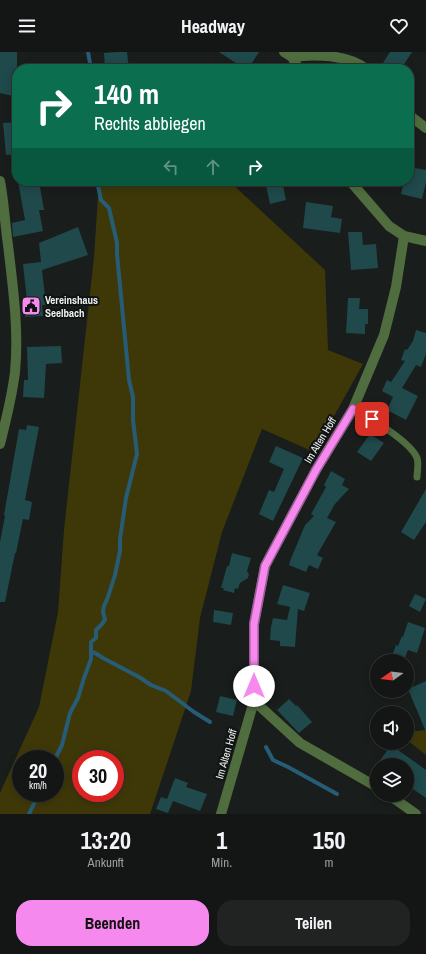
<!DOCTYPE html>
<html lang="de">
<head>
<meta charset="utf-8">
<style>
	:root { --surface:#131614; --page:#202322; --text:#f1f3f6; --muted:#9d9fa0; --line:#323534; --accent:#f589ee }
	body { margin:0; font-family:"Archivo Narrow",sans-serif; background:var(--page); color:var(--text); height:100vh; display:flex; flex-direction:column; font-size:15px; white-space:nowrap }
	* { box-sizing:border-box; margin:0 }
	p { font-size:13px; color:var(--muted) }
	.icon { flex:none; width:22px; height:22px; fill:none; stroke:currentColor; stroke-width:2; stroke-linecap:round; stroke-linejoin:round }
	.map { position:relative; height:762px; overflow:hidden }
	.details { display:flex; flex-direction:column; background:var(--surface); flex:1 }
	.details>* { flex:none }
	.top-card { position:absolute; left:12px; top:12px; width:402px; height:122px; border-radius:16px; box-shadow:0 2px 10px #0003,0 0 0 1px var(--line); background:#0b6e4f; color:#fff; overflow:hidden }
	.needle { width:26px; rotate:256deg }
	.fabs { position:absolute; left:370px; top:602px; display:grid; gap:8px }
	.fabs a { display:grid; place-items:center; width:44px; height:44px; border-radius:50%; background:var(--surface); box-shadow:0 2px 10px #0003,0 0 0 1px var(--line); font-size:20px }
	.speed { position:absolute; left:12px; top:698px; display:flex; gap:8px; font-size:20px; font-weight:700; text-align:center }
	.speed>* { display:grid; place-content:center; width:52px; height:52px; border-radius:50%; background:var(--surface); box-shadow:0 2px 10px #0003,0 0 0 1px var(--line); line-height:1 }
	.speed small { font-size:10px; font-weight:400 }
	.speed .limit { border:6px solid #d22; background:#fff; color:#111 }
	.pin { position:absolute; display:grid; place-items:center; width:34px; height:34px; color:#fff; margin:-17px; border-radius:8px; box-shadow:0 2px 6px #0006 }
	.me { position:absolute; width:44px; margin:-22px; rotate:0deg; stroke-linejoin:round; filter:drop-shadow(0 0 3px #0008) }
	.turn { display:flex; align-items:center; gap:14px; height:84px; padding:0 16px; font-size:18px }
	.turn .icon { width:52px; height:52px; stroke-width:2.5 }
	.turn b { display:block; font-size:28px; line-height:34px }
	.lanes { display:flex; align-items:center; height:38px; padding:0 16px; background:#0003; justify-content:center; gap:20px; direction:ltr }
	.lanes .off { opacity:.35 }
	.eta { display:flex; justify-content:space-evenly; align-items:center; height:68px; text-align:center }
	.eta b { font-size:24px; font-weight:800; line-height:28px }
	.primary-button { display:flex; gap:8px; margin-top:auto; padding:8px 16px }
	.primary-button a { flex:1; height:46px; border-radius:16px; background:var(--accent); color:#111; font-size:16px; font-weight:800; line-height:46px; text-align:center }
	.primary-button a+a { background:var(--page); color:var(--text) }
	header { display:flex; justify-content:space-between; align-items:center; height:52px; padding:0 16px; background:var(--surface); font-size:18px; font-weight:800 }
	.map>svg:first-child { display:block }
	.green { fill:#3e3809; fill-rule:evenodd }
	.lines { fill:none; stroke-linecap:round; stroke-linejoin:round }
	.stream { stroke:#265c76; stroke-width:4 }
	.building { fill:#1f494b }
	.lane { stroke:#4f6d3e; stroke-width:7 }
	.street { stroke:#4f6d3e; stroke-width:10 }
	.route-casing { stroke:#9f599b; stroke-width:10 }
	.route { stroke:#f589ee; stroke-width:7 }
	.labels { text-anchor:middle; stroke-width:4; stroke-linejoin:round; paint-order:stroke }
	.poi-label { font-size:11px; font-weight:bold; fill:#eff2f1; stroke:#101412; text-anchor:start }
	.street-label { font-size:11px; fill:#eff2f1; stroke:#101412 }
</style>
</head>
<body>
<header><svg class="icon" aria-label="menu" viewBox="0 0 24 24"><path d="M4 6h16M4 12h16M4 18h16"/></svg>Headway<svg class="icon" aria-label="heart" viewBox="0 0 24 24"><path d="M12 20l-8-8c-3-5 5-10 8-4 3-6 11-1 8 4z"/></svg></header>
<div class="map">
<svg width="426" height="762" viewBox="0 0 426 762">
	<rect width="100%" height="100%" fill="#191d1b"/>
	<path class="green" d="M99,129H229L325,218L328,298L363,312L314,400L262,377L222,480L200,566L191,639L150,762H0V741L39,655L58,560L64,478L94,205ZM21,707H55V741H21ZM81,707H115V741H81Z
		M426,678V703L407,688V680Z"/>
	<g class="lines">
		<path class="stream" d="M88,0L91,17
			M91,600L95,601L103,606L139,625L151,633L166,639L194,660L210,670
			M266,695L273,708L288,715L337,742
			M55,707L62,693L70,661L78,646L84,626L91,607V590L96,586V578L103,571L105,567L103,560L104,554L108,545L115,523L120,499V487L126,446L137,402L133,368V345L129,328L117,202V191L109,156L101,148L97,129
			M29,762L39,741"/>
	</g>
	<path class="building" d="M0,0H17V45L0,41Z
		M117,0H127L129,17H105L104,1Z
		M219,0H259L248,17H245Z
		M390,0H412L401,17H392L383,11Z
		M17,70V102L6,103L3,71Z
		M409,115L426,118V130L422,147L401,142L404,129H409Z
		M18,129H39L44,158H39L43,179L13,185L12,171L25,168Z
		M265,129H282L286,148L270,152Z
		M306,150L333,154L331,165L342,167L340,181L303,176Z
		M78,175L88,203L42,218L46,253H42L43,264L25,265L24,250L27,249L23,212L41,210L39,191Z
		M348,180H362L363,193L376,192L378,216L351,218Z
		M348,246H360L359,257H368V272H365V282L346,281Z
		M416,278L426,281V302L421,315L416,313L402,336L418,344L406,368L387,358L393,345L382,339L387,328L391,330L405,309L401,308L405,297L407,298L413,289Z
		M61,294L62,311L46,312L44,346L23,345L24,328H28L27,295Z
		M27,373L39,375L25,448L32,450L29,468L23,467L16,501H15L5,550H0V490L5,464L4,463L19,377L26,378Z
		M370,382L384,391L371,409L357,400Z
		M276,394L303,406L273,469L259,462L269,438L274,440L284,417L269,410Z
		M331,419L345,427L342,433L349,437L335,452L327,466L336,470L317,503L323,506L318,517L309,513L306,520L289,513L290,509L305,473L314,464L311,462L326,435L324,433Z
		M426,437V470L414,488L401,480Z
		M232,501L251,506L247,519L249,522L248,526L240,531L238,537L235,536L234,541L223,538L224,536H221L227,514H229Z
		M283,533L310,541L304,559L298,557L295,595L280,594V589L270,588L271,575L273,566L287,568L290,555L277,552Z
		M415,542L426,547L420,560L409,554Z
		M214,558L233,561L231,573L213,570Z
		M408,570L425,576L417,601L408,598L404,608L392,604L396,593L398,594L402,584L403,585Z
		M426,629V680L408,637Z
		M220,644L237,648L233,664L216,660Z
		M289,647L296,654L297,653L312,670L299,681L277,658Z
		M391,693L426,718V746L407,733V713H377Z
		M175,726L188,731L186,735L207,742L200,759L173,749L168,761L156,757L161,745L167,747Z"/>
	<g class="lines">
		<path class="lane" d="M353,357C369,365 411,390 417,406C419,411 417,420 417,425"/>
		<path class="street" d="M284,0L292,5L299,17
			M292,5C313,2 348,2 366,17
			M409,63L426,76
			M0,129C4,150 5,172 8,193C13,235 19,278 15,320C12,345 6,368 0,392
			M350,129L389,174L404,184L426,189
			M254,649L300,691L377,735
			M389,743L416,762
			M221,762L254,649V572L265,514L316,418L353,357L384,283L396,235L404,184"/>
	</g>
	<g class="lines">
		<defs>
			<path id="route" d="M254,634V572L265,514L316,418L353,357L372,367"/>
		</defs>
		<use href="#route" class="route-casing"/>
		<use href="#route" class="route"/>
	</g>
	<defs>
		<symbol id="civic-square" viewBox="-11 -11 22 22"><rect x="-9" y="-9" width="18" height="18" rx="4" fill="#f589ee" stroke="#101412"/><path d="M-.6-6.5H3V-4.5H.6V-3L4-1V1h2V6H-6V1h2V-1L-.6-3ZM-1.2 2.5V6h2.4V2.5Z" fill="#111"/></symbol>
	</defs>
	<g fill-rule="evenodd">
		<use href="#civic-square" x="20" y="243" width="22" height="22"/>
	</g>
	<g class="labels">
		<g class="poi-label">
			<text x="45" y="252">Vereinshaus<tspan x="45" dy="13">Seelbach</tspan></text>
		</g>
		<g class="street-label">
			<text transform="translate(320 388) rotate(-59)" y="4">Im Alten Hoff</text>
			<text transform="translate(226 702) rotate(-74)" y="4">Im Alten Hoff</text>
		</g>
	</g>
</svg>
<div class="fabs">
<a><svg class="needle" viewBox="-14 -14 28 28"><path d="M0-13l5 13h-10z" fill="#e53935"/><path d="M0 13l5-13h-10z" fill="#9d9fa0"/></svg></a>
<a><svg class="icon" aria-label="sound" viewBox="0 0 24 24"><path d="M4 9h4l5-4v14l-5-4H4zM17 9q2 3 0 6"/></svg></a>
<a><svg class="icon" aria-label="layers" viewBox="0 0 24 24"><path d="M12 4l9 5-9 5-9-5zM3 14l9 5 9-5"/></svg></a>
</div>
<div class="speed"><div>20<small>km/h</small></div><div class="limit">30</div></div>
<div class="pin" style="left:372px;top:367px;background:#d93025"><svg class="icon" aria-label="arrive" viewBox="0 0 24 24"><path d="M6 21V4h12l-3 4 3 4H6"/></svg></div>
<svg class="me" style="left:254px;top:634px" viewBox="-20 -20 40 40"><circle r="19" fill="#fff"/><path d="M0-13L10 11 0 6-10 11z" fill="#f589ee"/></svg>
<div class="top-card">
<div class="turn"><svg class="icon" aria-label="right" viewBox="0 0 24 24"><path d="M7 20v-9h11M14 6l5 5-5 5"/></svg><div><b>140 m</b>Rechts abbiegen</div></div>
<div class="lanes"><svg class="icon off" aria-label="left" viewBox="0 0 24 24"><path d="M17 20v-9H6M10 6l-5 5 5 5"/></svg><svg class="icon off" aria-label="ahead" viewBox="0 0 24 24"><path d="M12 20V5M6 11l6-6 6 6"/></svg><svg class="icon" aria-label="right" viewBox="0 0 24 24"><path d="M7 20v-9h11M14 6l5 5-5 5"/></svg></div>
</div>
</div>
<section class="details">
<div class="eta">
<div><b>13:20</b><p>Ankunft</p></div>
<div><b>1</b><p>Min.</p></div>
<div><b>150</b><p>m</p></div>
</div>
<div class="primary-button"><a>Beenden</a><a>Teilen</a></div>
</section>
</body>
</html>
